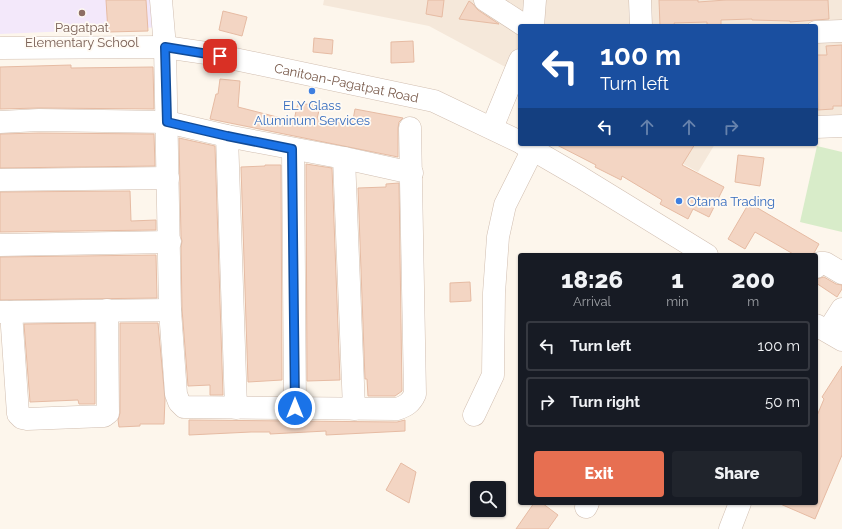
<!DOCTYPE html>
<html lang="en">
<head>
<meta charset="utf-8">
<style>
	:root { --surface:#171b24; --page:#20242c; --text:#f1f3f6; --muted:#9ea1a6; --line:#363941; --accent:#e76f51 }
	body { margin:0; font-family:Raleway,sans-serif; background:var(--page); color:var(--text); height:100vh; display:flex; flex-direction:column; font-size:15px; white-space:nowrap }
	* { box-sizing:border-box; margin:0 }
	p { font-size:13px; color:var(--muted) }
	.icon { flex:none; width:22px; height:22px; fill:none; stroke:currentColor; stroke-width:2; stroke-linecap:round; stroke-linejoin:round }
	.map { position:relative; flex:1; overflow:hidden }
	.details { position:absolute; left:518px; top:253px; width:300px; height:252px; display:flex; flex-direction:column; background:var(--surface); border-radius:4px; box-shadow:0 1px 3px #0004 }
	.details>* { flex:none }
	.top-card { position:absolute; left:518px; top:24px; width:300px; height:122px; border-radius:4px; box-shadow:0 1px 3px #0004; background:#1a4fa0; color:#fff; overflow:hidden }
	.fabs { position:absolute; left:470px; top:481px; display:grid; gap:8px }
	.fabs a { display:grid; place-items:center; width:36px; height:36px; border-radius:4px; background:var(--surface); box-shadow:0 1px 3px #0004; font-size:20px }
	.pin { position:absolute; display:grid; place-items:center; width:34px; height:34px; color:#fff; margin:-17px; border-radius:8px; box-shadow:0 2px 6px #0006 }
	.me { position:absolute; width:44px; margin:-22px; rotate:0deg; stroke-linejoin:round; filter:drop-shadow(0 0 3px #0008) }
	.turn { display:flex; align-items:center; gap:14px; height:84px; padding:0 16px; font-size:18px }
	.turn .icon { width:52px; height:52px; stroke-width:2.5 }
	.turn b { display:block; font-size:28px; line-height:34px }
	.lanes { display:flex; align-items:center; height:38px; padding:0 16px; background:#0003; justify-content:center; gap:20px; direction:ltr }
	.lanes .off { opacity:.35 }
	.eta { display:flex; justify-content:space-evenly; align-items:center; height:68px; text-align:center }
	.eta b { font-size:24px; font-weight:800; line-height:28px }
	.cta { display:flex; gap:8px; margin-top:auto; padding:8px 16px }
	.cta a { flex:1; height:46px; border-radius:4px; background:var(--accent); color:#fff; font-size:16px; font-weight:800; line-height:46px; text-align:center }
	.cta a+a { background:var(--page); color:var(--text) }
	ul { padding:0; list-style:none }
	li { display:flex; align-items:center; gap:12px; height:50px; margin:0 8px 6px; padding:0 8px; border:2px solid var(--line); border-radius:4px }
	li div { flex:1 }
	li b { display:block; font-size:15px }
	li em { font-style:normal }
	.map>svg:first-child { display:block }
	.residential { fill:#f5e8da }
	.education { fill:#f3e8fa }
	.green { fill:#d8ecc9 }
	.building { fill:#f3d5c3; stroke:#e6bba3 }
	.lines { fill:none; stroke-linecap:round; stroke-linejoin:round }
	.minor-casing { stroke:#d1beb0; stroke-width:23 }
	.minor { stroke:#fff; stroke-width:22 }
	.route-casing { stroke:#114b97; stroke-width:10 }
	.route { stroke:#1a73e8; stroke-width:7 }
	.education-dot { fill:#8d6e63; stroke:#fffaf3; stroke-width:1.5 }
	.shop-dot { fill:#3f7fe0; stroke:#fffaf3; stroke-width:1.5 }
	.labels { text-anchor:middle; stroke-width:3.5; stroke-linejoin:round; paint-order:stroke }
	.education-label { font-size:13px; fill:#785e54; stroke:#fffaf3 }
	.street-label { font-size:13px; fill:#7a5c4d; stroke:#fffaf3 }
	.shop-label { font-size:13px; fill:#366cbe; stroke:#fffaf3 }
</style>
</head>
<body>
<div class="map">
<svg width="842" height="529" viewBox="0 0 842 529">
	<rect width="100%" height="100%" fill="#fdf6ec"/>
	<path class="residential" d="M324,0H842V135H816V26H520V75L429,26L323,5Z
		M646,144H715L698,172Z"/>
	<path class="education" d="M0,0H162L165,27L0,34Z"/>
	<path class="green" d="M817,146L842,152V232L800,222Z"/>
	<path class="building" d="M106,0H146L148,31L108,32Z
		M428,0H444L442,17L426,14Z
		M659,0H698V2L726,0H828L829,19L790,22V21L752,20V19L721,20V26H707V22L674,23L675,25L660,26Z
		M469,1L473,4L478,10L499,24L459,19Z
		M223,11L247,17L242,36L219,30Z
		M314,38L333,40L332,54L313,52Z
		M413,41L414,62L391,63V42Z
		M842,45V106H833V109L818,110L816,55H827L826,46Z
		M71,65V68L153,67L154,109L39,108L0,109V67Z
		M220,79L240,81L238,107L277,117L294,120L298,103L320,106L317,119L352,125L355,109L403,118L399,122L398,128V157L210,119L216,94H218Z
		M39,133L154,134L155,166L0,168V134Z
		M179,138L215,146L223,395H210V385L188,386L182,309L181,247L182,241L181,237Z
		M555,144H695L682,165L724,187L709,217L693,209L688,219L660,204L662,200L622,176L621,180L595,167L596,165Z
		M738,155L764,158L760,186L735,182Z
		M306,164L332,168L340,380L307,381Z
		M265,165H281L282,380L248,382L241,167L265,166Z
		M399,183L402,391L395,396H368L367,379H365L358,188L386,187V184Z
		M130,191L131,221L156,220V230L0,232V192Z
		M749,203L819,244L814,253L810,255H795L755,232L745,249L728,239Z
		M156,255L157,298L0,300V257Z
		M824,277L836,284L842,285V289L837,297L816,283V279Z
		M470,282L471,301L450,302V283Z
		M95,323V404H79L78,400L30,402L24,324Z
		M120,323H158L165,399L164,424H140V426L119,427L118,420L120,413Z
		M842,366V455L815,519L778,503H816V418L824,399L822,397Z
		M189,420L397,422L405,420V431L326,435V431L270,434V432H251L189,435Z
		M401,463L416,472L409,503L386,490Z
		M534,503H542L558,515L548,529H516Z"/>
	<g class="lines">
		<defs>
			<g id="minor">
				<path d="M161,0L165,47L170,310L176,394L179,402L184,407L397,409C406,406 411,403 415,394L410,128"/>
				<path d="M485,0L525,26"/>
				<path d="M640,0L641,26"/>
				<path d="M533,26L535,0"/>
				<path d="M816,32L842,31"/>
				<path id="s1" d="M0,48L165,47L206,53L434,101L520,142"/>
				<path d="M0,122L39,120L167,122L227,136L344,158L412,173"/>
				<path d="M816,127L842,126"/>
				<path d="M492,128L520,60"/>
				<path d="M227,136L236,408"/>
				<path d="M523,144L580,177L707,255"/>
				<path d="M293,149L295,408"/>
				<path d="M344,158L354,409"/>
				<path d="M0,180L168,178"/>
				<path d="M0,245L170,242"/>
				<path d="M816,267L820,263H825L842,273"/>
				<path d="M0,312L170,310"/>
				<path d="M11,312L18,414L22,418L27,419L104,416L108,413L107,310"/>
				<path d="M816,325L842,340"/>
				<path d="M828,331L842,309"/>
				<path d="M474,415L493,375L494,293L498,237L505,205L533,149"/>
				<path d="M586,507L588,503"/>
				<path d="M730,529L740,503"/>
			</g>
		</defs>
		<use href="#minor" class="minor-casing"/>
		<use href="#minor" class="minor"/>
	</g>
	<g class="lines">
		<defs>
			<path id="route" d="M220,56L165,47L167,122L227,136L292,149L295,408"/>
		</defs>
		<use href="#route" class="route-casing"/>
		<use href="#route" class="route"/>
	</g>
	<circle class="education-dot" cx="82" cy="13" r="4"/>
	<g class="shop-dot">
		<circle cx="312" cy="91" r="4"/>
		<circle cx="679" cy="201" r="4"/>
	</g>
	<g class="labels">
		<g class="education-label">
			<text x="82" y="32">Pagatpat<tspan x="82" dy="15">Elementary School</tspan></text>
		</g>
		<g class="street-label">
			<text dy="5" stroke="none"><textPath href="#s1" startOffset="350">Canitoan-Pagatpat Road</textPath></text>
		</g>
		<g class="shop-label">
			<text x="312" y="110">ELY Glass<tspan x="312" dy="15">Aluminum Services</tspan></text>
			<text x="687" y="206" text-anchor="start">Otama Trading</text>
		</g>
	</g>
</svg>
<div class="fabs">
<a><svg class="icon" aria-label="search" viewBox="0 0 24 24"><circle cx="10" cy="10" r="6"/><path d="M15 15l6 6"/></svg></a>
</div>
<div class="pin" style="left:220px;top:56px;background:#d93025"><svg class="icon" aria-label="arrive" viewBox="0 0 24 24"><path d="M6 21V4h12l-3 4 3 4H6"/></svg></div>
<svg class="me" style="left:295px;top:408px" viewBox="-20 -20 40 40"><circle r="17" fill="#1a73e8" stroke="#fff" stroke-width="3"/><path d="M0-11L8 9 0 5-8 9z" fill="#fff"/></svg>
<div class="top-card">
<div class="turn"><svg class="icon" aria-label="left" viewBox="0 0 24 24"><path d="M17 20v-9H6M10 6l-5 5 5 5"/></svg><div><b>100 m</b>Turn left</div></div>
<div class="lanes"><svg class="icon" aria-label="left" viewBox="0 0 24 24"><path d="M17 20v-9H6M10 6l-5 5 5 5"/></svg><svg class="icon off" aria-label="ahead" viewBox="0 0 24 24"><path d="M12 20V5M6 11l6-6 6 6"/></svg><svg class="icon off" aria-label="ahead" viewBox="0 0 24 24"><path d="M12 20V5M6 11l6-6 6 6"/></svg><svg class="icon off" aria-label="right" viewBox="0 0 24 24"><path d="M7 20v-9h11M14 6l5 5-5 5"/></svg></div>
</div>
<section class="details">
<div class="eta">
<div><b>18:26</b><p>Arrival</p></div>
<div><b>1</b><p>min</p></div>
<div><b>200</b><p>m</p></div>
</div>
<ul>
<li><svg class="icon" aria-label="left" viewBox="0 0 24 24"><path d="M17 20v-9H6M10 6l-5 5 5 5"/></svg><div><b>Turn left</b></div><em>100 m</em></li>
<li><svg class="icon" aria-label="right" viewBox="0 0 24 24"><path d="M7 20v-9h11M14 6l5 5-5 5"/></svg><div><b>Turn right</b></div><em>50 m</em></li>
</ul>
<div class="cta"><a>Exit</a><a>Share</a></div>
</section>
</div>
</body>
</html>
